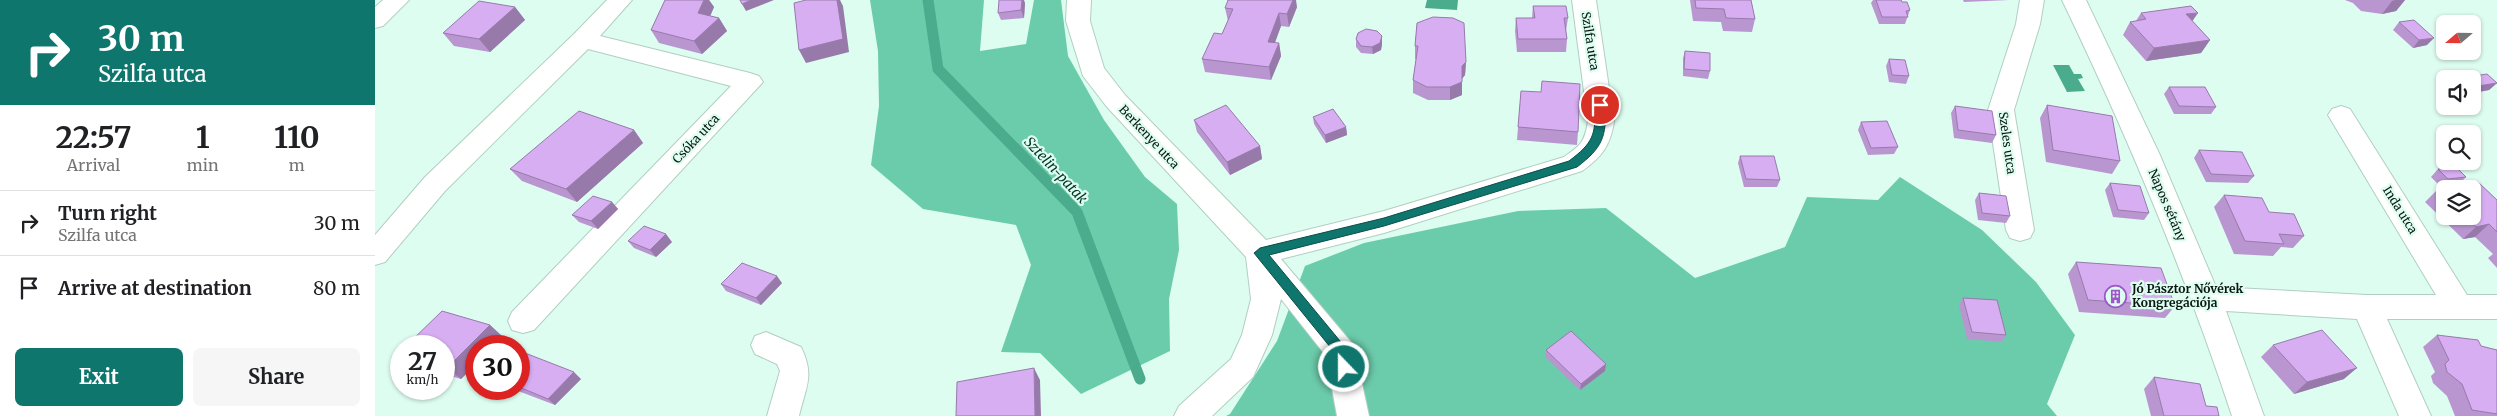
<!DOCTYPE html>
<html lang="en">
<head>
<meta charset="utf-8">
<style>
	:root { --surface:#fff; --page:#f6f6f6; --text:#202124; --muted:#757577; --line:#e0e0e0; --accent:#0f766e }
	body { margin:0; font-family:Merriweather,serif; background:var(--page); color:var(--text); height:100vh; display:flex; flex-direction:column; font-size:19px; white-space:nowrap }
	* { box-sizing:border-box; margin:0 }
	p { font-size:16px; color:var(--muted) }
	.icon { flex:none; width:28px; height:28px; fill:none; stroke:currentColor; stroke-width:2; stroke-linecap:round; stroke-linejoin:round }
	.map { position:relative; flex:1; overflow:hidden }
	.panel { display:flex; flex-direction:column; background:var(--surface); width:375px }
	.panel>* { flex:none }
	.hud { background:#0f766e; color:#fff; overflow:hidden }
	.needle { width:32px; rotate:250deg }
	.fabs { position:absolute; left:2061px; top:15px; display:grid; gap:10px }
	.fabs a { display:grid; place-items:center; width:45px; height:45px; border-radius:8px; background:var(--surface); box-shadow:0 1px 4px #0004; font-size:25px }
	.speed { position:absolute; left:15px; top:335px; display:flex; gap:10px; font-size:25px; font-weight:700; text-align:center }
	.speed>* { display:grid; place-content:center; width:65px; height:65px; border-radius:50%; background:var(--surface); box-shadow:0 1px 4px #0004; line-height:1 }
	.speed small { font-size:12px; font-weight:400 }
	.speed .limit { border:8px solid #d22; background:#fff; color:#111 }
	.pin { position:absolute; display:grid; place-items:center; width:42px; height:42px; color:#fff; margin:-21px; border:2px solid #fff; border-radius:50%; box-shadow:0 1px 5px #0007 }
	.me { position:absolute; width:55px; margin:-28px; rotate:338deg; stroke-linejoin:round; filter:drop-shadow(0 0 4px #0008) }
	.turn { display:flex; align-items:center; gap:18px; height:105px; padding:0 15px; font-size:22px }
	.turn .icon { width:65px; height:65px; stroke-width:2.5 }
	.turn b { display:block; font-size:35px; line-height:42px }
	.eta { display:flex; justify-content:space-evenly; align-items:center; height:85px; text-align:center }
	.eta b { font-size:30px; font-weight:700; line-height:35px }
	.button { display:flex; gap:10px; margin-top:auto; padding:10px 15px }
	.button a { flex:1; height:58px; border-radius:8px; background:var(--accent); color:#fff; font-size:20px; font-weight:700; line-height:58px; text-align:center }
	.button a+a { background:var(--page); color:var(--text) }
	ul { padding:0; list-style:none }
	li { display:flex; align-items:center; gap:15px; height:65px; padding:0 15px; border-top:1px solid var(--line) }
	li div { flex:1 }
	li b { display:block; font-size:19px }
	li em { font-style:normal }
	main { display:flex; flex:1; min-height:0 }
	.map>svg:first-child { display:block }
	.forest { fill:#6bccab }
	.water { fill:#4aac8c }
	.lines { fill:none; stroke-linecap:round; stroke-linejoin:round }
	.stream { stroke:#4aac8c; stroke-width:11 }
	.minor-casing { stroke:#b0cfc2; stroke-width:2 }
	.minor { fill:#fff; fill-rule:evenodd }
	.wall { fill:#ba96d1; fill-rule:evenodd }
	.shaded-wall { fill:#977aaa }
	.building { fill:#d8aef3; stroke:#977aaa }
	.route { fill:#0f766e; stroke:#0a4d48 }
	.labels { text-anchor:middle; stroke-width:4.5; stroke-linejoin:round; paint-order:stroke }
	.street-label { font-size:12px; fill:#0b1612; stroke:#ddfdf0 }
	.poi-label { font-size:12px; font-weight:bold; fill:#0b1612; stroke:#ddfdf0; text-anchor:start }
	.water-label { font-size:14px; font-style:italic; fill:#033225; stroke:#ddfdf0 }
</style>
</head>
<body>
<main>
<section class="panel">
<div class="hud">
<div class="turn"><svg class="icon" aria-label="right" viewBox="0 0 24 24"><path d="M7 20v-9h11M14 6l5 5-5 5"/></svg><div><b>30 m</b>Szilfa utca</div></div>
</div>
<div class="eta">
<div><b>22:57</b><p>Arrival</p></div>
<div><b>1</b><p>min</p></div>
<div><b>110</b><p>m</p></div>
</div>
<ul>
<li><svg class="icon" aria-label="right" viewBox="0 0 24 24"><path d="M7 20v-9h11M14 6l5 5-5 5"/></svg><div><b>Turn right</b><p>Szilfa utca</p></div><em>30 m</em></li>
<li><svg class="icon" aria-label="arrive" viewBox="0 0 24 24"><path d="M6 21V4h12l-3 4 3 4H6"/></svg><div><b>Arrive at destination</b></div><em>80 m</em></li>
</ul>
<div class="button"><a>Exit</a><a>Share</a></div>
</section>
<div class="map">
<svg width="2122" height="416" viewBox="0 0 2122 416">
	<rect width="100%" height="100%" fill="#ddfdf0"/>
	<path class="forest" d="M495,0H609L605,51L651,44L659,0H686L693,56L729,120L770,177L802,204L804,250L794,299L795,351L706,394L665,353L626,352L656,265L641,225L548,209L496,165L504,106L503,51Z
		M1525,177L1607,230L1661,282L1700,335L1672,404L1682,416H851L855,414L902,341L930,266L989,243L1143,211L1231,208L1320,278L1410,247L1432,197L1503,200Z"/>
	<path class="water" d="M1052,0H1083L1082,10L1050,8Z
		M1678,65H1694L1699,74H1706L1708,78L1703,79L1710,91L1692,92Z"/>
	<g class="lines">
		<path class="stream" d="M553,0L563,69L702,212L765,379"/>
		<defs>
			<path id="minor" d="M8,0H34L8,26L0,28V7Z
				M232,0H257L225,36L375,73L384,76L388,82L159,330L148,333L137,330L133,321L137,312L356,86L213,49L70,191L10,262L0,265V235L50,177L199,34Z
				M692,0H716L715,21L729,68L750,95L891,240L1009,211L1189,157C1206,145 1209,143 1213,122L1197,0H1221L1239,122C1235,146 1227,157 1207,171L1009,233L906,259L976,342L980,351L994,416H962L951,356L906,299L897,335L878,377L837,416H799L804,406L856,359L867,335L876,299L871,257L732,107L708,76L691,21Z
				M1645,0H1669L1665,24L1639,110L1659,230L1655,238L1645,241L1635,238L1631,230L1613,110L1641,24Z
				M1687,0H1711L1784,153L1841,287L1992,295H2061L1953,115L1957,109L1966,106L1975,109L2092,295H2122V319H2012L2056,416H2024L1982,319L1851,311L1889,416H1857C1810,273 1752,135 1687,0Z
				M391,332L426,347C440,376 431,386 424,416H392L405,371L402,364L380,354L376,345L380,336Z"/>
		</defs>
		<use href="#minor" class="minor-casing"/>
		<use href="#minor" class="minor"/>
	</g>
	<path class="wall" d="M290,0H334L339,7L335,16L344,18L352,31L327,54L284,43L276,30Z
		M1315,0H1376L1380,19L1377,32L1348,31L1346,22L1318,21Z
		M1498,0H1526L1527,2L1535,10L1530,24H1504L1496,3Z
		M1588,0H1634L1589,2Z
		M1970,0H2030L2021,11L2007,14L1986,11L1978,3Z
		M650,3L649,18L626,20L623,13Z
		M1158,6L1193,18L1191,31L1192,39L1191,52H1142L1140,31L1141,18H1157Z
		M140,7L150,20L115,52L79,46L68,33Z
		M922,7L914,27L906,26L900,43H904L906,56L896,80L830,72L827,59L847,34L853,21L850,8Z
		M1766,13L1817,21L1835,40L1826,53L1771,61L1748,35L1755,22L1761,21Z
		M2024,22L2052,45L2038,48L2018,30Z
		M1042,23L1091,62L1090,75L1087,78V95L1075,100H1053L1038,93V80L1041,59H1040V46Z
		M1007,36V44L1006,50L998,54L986,53L981,47V39Z
		M1310,51L1335,71L1333,79L1308,76V58Z
		M1514,59L1534,76L1531,84L1514,82L1511,66Z
		M2093,77L2122,83L2114,90L2098,93V79H2092Z
		M1794,87L1841,107L1836,114H1799L1789,94Z
		M1146,91L1203,132L1202,145L1142,140Z
		M1672,105L1745,161L1737,174L1671,162L1665,118Z
		M1580,106L1621,135L1617,143L1579,138L1576,113Z
		M938,117L971,127L972,135L951,143L939,124Z
		M819,120L885,146L887,159L855,175L822,132Z
		M1486,122L1523,147L1519,154L1493,155L1483,130Z
		M259,130L268,143L202,202L147,181L135,169Z
		M1824,150L1879,176L1873,183L1831,182L1819,158Z
		M1365,156L1405,180L1402,187H1369L1363,163Z
		M2063,169L2091,177L2084,184L2066,187L2056,177Z
		M2103,182L2122,200V268L2113,258L2118,254L2100,237L2088,239L2050,202L2063,189ZM2070,189H2098V216H2070Z
		M1735,183L1774,213L1769,220L1738,217L1730,190Z
		M1604,193L1635,216L1631,223L1603,220L1600,200Z
		M1849,195L1894,212L1929,236L1918,248L1906,247L1898,256L1859,254L1839,207Z
		M237,202L243,209L223,229L204,222L197,215Z
		M253,241L297,242L281,257L259,248Z
		M1701,262L1800,306L1790,318L1704,312L1693,274Z
		M407,283L386,305L351,291L346,284Z
		M1588,298L1631,335L1627,342L1592,339L1584,305Z
		M115,325L128,337L86,379L69,374V346Z
		M2062,335L2122,350V416H2080L2072,396L2058,383L2056,376L2060,372L2048,347Z
		M1898,345L1969,379L1919,394L1886,357Z
		M1171,350L1231,364L1230,371L1205,390L1170,357Z
		M144,359L206,379L180,405L138,389H144Z
		M1779,377L1831,406L1844,416H1776L1769,389Z"/>
	<path class="shaded-wall" d="M329,0H334L339,7L331,26L323,13Z
		M376,0H399L371,11L367,4Z
		M462,0H465L468,6L474,52L431,63L424,50Z
		M647,0H649L650,3L649,18L646,10Z
		M918,0H921L922,7L914,27L912,14Z
		M2020,0H2030L2021,11L2007,14L2017,1Z
		M140,7L150,20L115,52L104,39Z
		M904,13L906,26L895,55L893,42Z
		M1823,13L1814,26L1811,14Z
		M344,18L352,31L327,54L319,41Z
		M1007,36V44L1006,50L998,54L997,47Z
		M2059,38L2052,45L2038,48L2044,40Z
		M1835,40L1826,53L1771,61L1779,48Z
		M904,43L906,56L896,80L894,67Z
		M1091,62L1090,75L1087,79V66Z
		M1087,82V95L1075,100V87Z
		M2122,83L2114,90L2098,93V91L2103,86Z
		M971,127L972,135L951,143L950,135Z
		M259,130L268,143L202,202L191,189Z
		M885,146L887,159L855,175L852,162Z
		M237,202L243,209L223,229L216,221Z
		M2114,224L2100,237L2088,239L2101,227Z
		M291,234L297,242L281,257L275,250Z
		M402,276L407,283L386,305L381,298Z
		M115,325L128,337L118,346H101V364L86,379L72,368Z
		M1231,364L1230,371L1205,390L1206,384Z
		M659,368L665,380L666,416H660Z
		M1982,368L1969,379L1919,394L1932,382Z
		M199,372L206,379L180,405L173,399Z"/>
	<path class="building" d="M290,0H329L323,13L344,18L319,41L276,30Z
		M365,0H376L367,4Z
		M431,0H462L468,39L424,50L419,3Z
		M624,0H647L646,10L623,13Z
		M853,0H918L912,14L904,13L893,42L904,43L894,67L827,59L839,33L847,34L858,9L850,8Z
		M1320,0H1376L1380,19L1351,18L1349,9L1321,8Z
		M1501,0H1526L1527,2H1532L1535,10L1531,11L1533,17H1507Z
		M104,1L140,7L104,39L68,33Z
		M1158,6H1191L1193,18H1189L1192,39H1143L1141,18H1160Z
		M1816,6L1823,13L1811,14L1835,40L1779,48L1755,22L1771,19L1766,13Z
		M1058,17L1078,18L1089,23L1091,62L1087,66V82L1075,87H1052L1038,80L1043,46H1040L1042,23Z
		M2039,20L2059,38L2044,40L2024,22Z
		M991,29L1002,31L1007,36L1005,43L997,47L986,46L981,39L983,33Z
		M1310,51L1335,53V71L1309,69Z
		M1514,59L1530,60L1534,76L1517,75Z
		M2112,74L2122,83L2103,86L2098,81V79H2095L2093,77Z
		M1167,81L1205,84L1203,132L1143,127L1146,91L1166,92Z
		M1794,87H1830L1841,107L1804,106Z
		M851,105L885,146L852,162L819,120Z
		M1672,105L1737,116L1745,161L1678,150Z
		M1580,106L1617,111L1621,135L1583,130Z
		M958,109L971,127L950,135L938,117Z
		M204,111L259,130L191,189L135,169Z
		M1512,121L1523,147L1496,148L1486,122Z
		M1824,150L1867,152L1879,176L1836,174Z
		M1365,156H1399L1405,180L1371,179Z
		M2081,167L2091,177L2073,179L2063,169Z
		M2103,182L2122,200V232L2114,224L2101,227L2090,216H2098V189H2070V196L2063,189Z
		M1735,183L1765,186L1774,213L1743,210Z
		M1604,193L1631,196L1635,216L1607,213Z
		M1849,195L1887,198L1894,212L1919,214L1929,236L1904,234L1909,244L1870,241Z
		M218,196L237,202L216,221L197,215Z
		M269,226L291,234L275,250L253,241Z
		M1701,262L1786,268L1800,306L1713,300Z
		M367,263L402,276L381,298L346,284Z
		M1588,298L1622,300L1631,335L1597,332Z
		M67,311L115,325L72,368L69,367V346H31Z
		M1947,330L1982,368L1932,382L1898,345Z
		M1196,331L1231,364L1206,384L1171,350Z
		M2062,335L2103,340L2106,346L2122,350V414L2097,410L2087,384L2072,372L2070,364L2074,360Z
		M150,353L199,372L173,399L144,387V359Z
		M659,368L660,416H581L582,382Z
		M1779,377L1825,384L1831,406L1842,407L1844,416H1789Z"/>
	<path class="route" d="M1225,101L1230,105C1232,137 1227,148 1202,167L1009,226L894,255L970,347L975,367L973,370H964L960,353L879,253L885,248L1009,218L1194,161C1218,143 1221,135 1220,105Z"/>
	<defs>
		<symbol id="building-ring" viewBox="-11 -11 22 22"><circle r="9.5" fill="#ddfdf0" stroke="#9f56c9" stroke-width="1.5"/><path d="M-4-6H4V6H1V3H-1V6H-4ZM-2.5-4.3h1.7v1.8h-1.7ZM.8-4.3h1.7v1.8H.8ZM-2.5-1h1.7V.8h-1.7ZM.8-1h1.7V.8H.8Z" fill="#9f56c9"/></symbol>
	</defs>
	<g fill-rule="evenodd">
		<use href="#building-ring" x="1728" y="284" width="25" height="25"/>
	</g>
	<g class="labels">
		<g class="street-label">
			<text transform="translate(1215 41) rotate(81)" y="4">Szilfa utca</text>
			<text transform="translate(774 137) rotate(47)" y="4">Berkenye utca</text>
			<text transform="translate(321 139) rotate(-47)" y="4">Csóka utca</text>
			<text transform="translate(1632 143) rotate(82)" y="4">Szeles utca</text>
			<text transform="translate(1792 205) rotate(67)" y="4">Napos sétány</text>
			<text transform="translate(2025 210) rotate(58)" y="4">Inda utca</text>
		</g>
		<g class="poi-label">
			<text x="1757" y="293">Jó Pásztor Nővérek<tspan x="1757" dy="14">Kongregációja</tspan></text>
		</g>
		<g class="water-label">
			<text transform="translate(681 170) rotate(47)" y="5">Sztelin-patak</text>
		</g>
	</g>
</svg>
<div class="fabs">
<a><svg class="needle" viewBox="-14 -14 28 28"><path d="M0-13l5 13h-10z" fill="#e53935"/><path d="M0 13l5-13h-10z" fill="#757577"/></svg></a>
<a><svg class="icon" aria-label="sound" viewBox="0 0 24 24"><path d="M4 9h4l5-4v14l-5-4H4zM17 9q2 3 0 6"/></svg></a>
<a><svg class="icon" aria-label="search" viewBox="0 0 24 24"><circle cx="10" cy="10" r="6"/><path d="M15 15l6 6"/></svg></a>
<a><svg class="icon" aria-label="layers" viewBox="0 0 24 24"><path d="M12 4l9 5-9 5-9-5zM3 14l9 5 9-5"/></svg></a>
</div>
<div class="speed"><div>27<small>km/h</small></div><div class="limit">30</div></div>
<div class="pin" style="left:1225px;top:105px;background:#d93025"><svg class="icon" aria-label="arrive" viewBox="0 0 24 24"><path d="M6 21V4h12l-3 4 3 4H6"/></svg></div>
<svg class="me" style="left:969px;top:367px" viewBox="-20 -20 40 40"><circle r="17" fill="#0f766e" stroke="#fff" stroke-width="3"/><path d="M0-11L8 9 0 5-8 9z" fill="#fff"/></svg>
</div>
</main>
</body>
</html>
